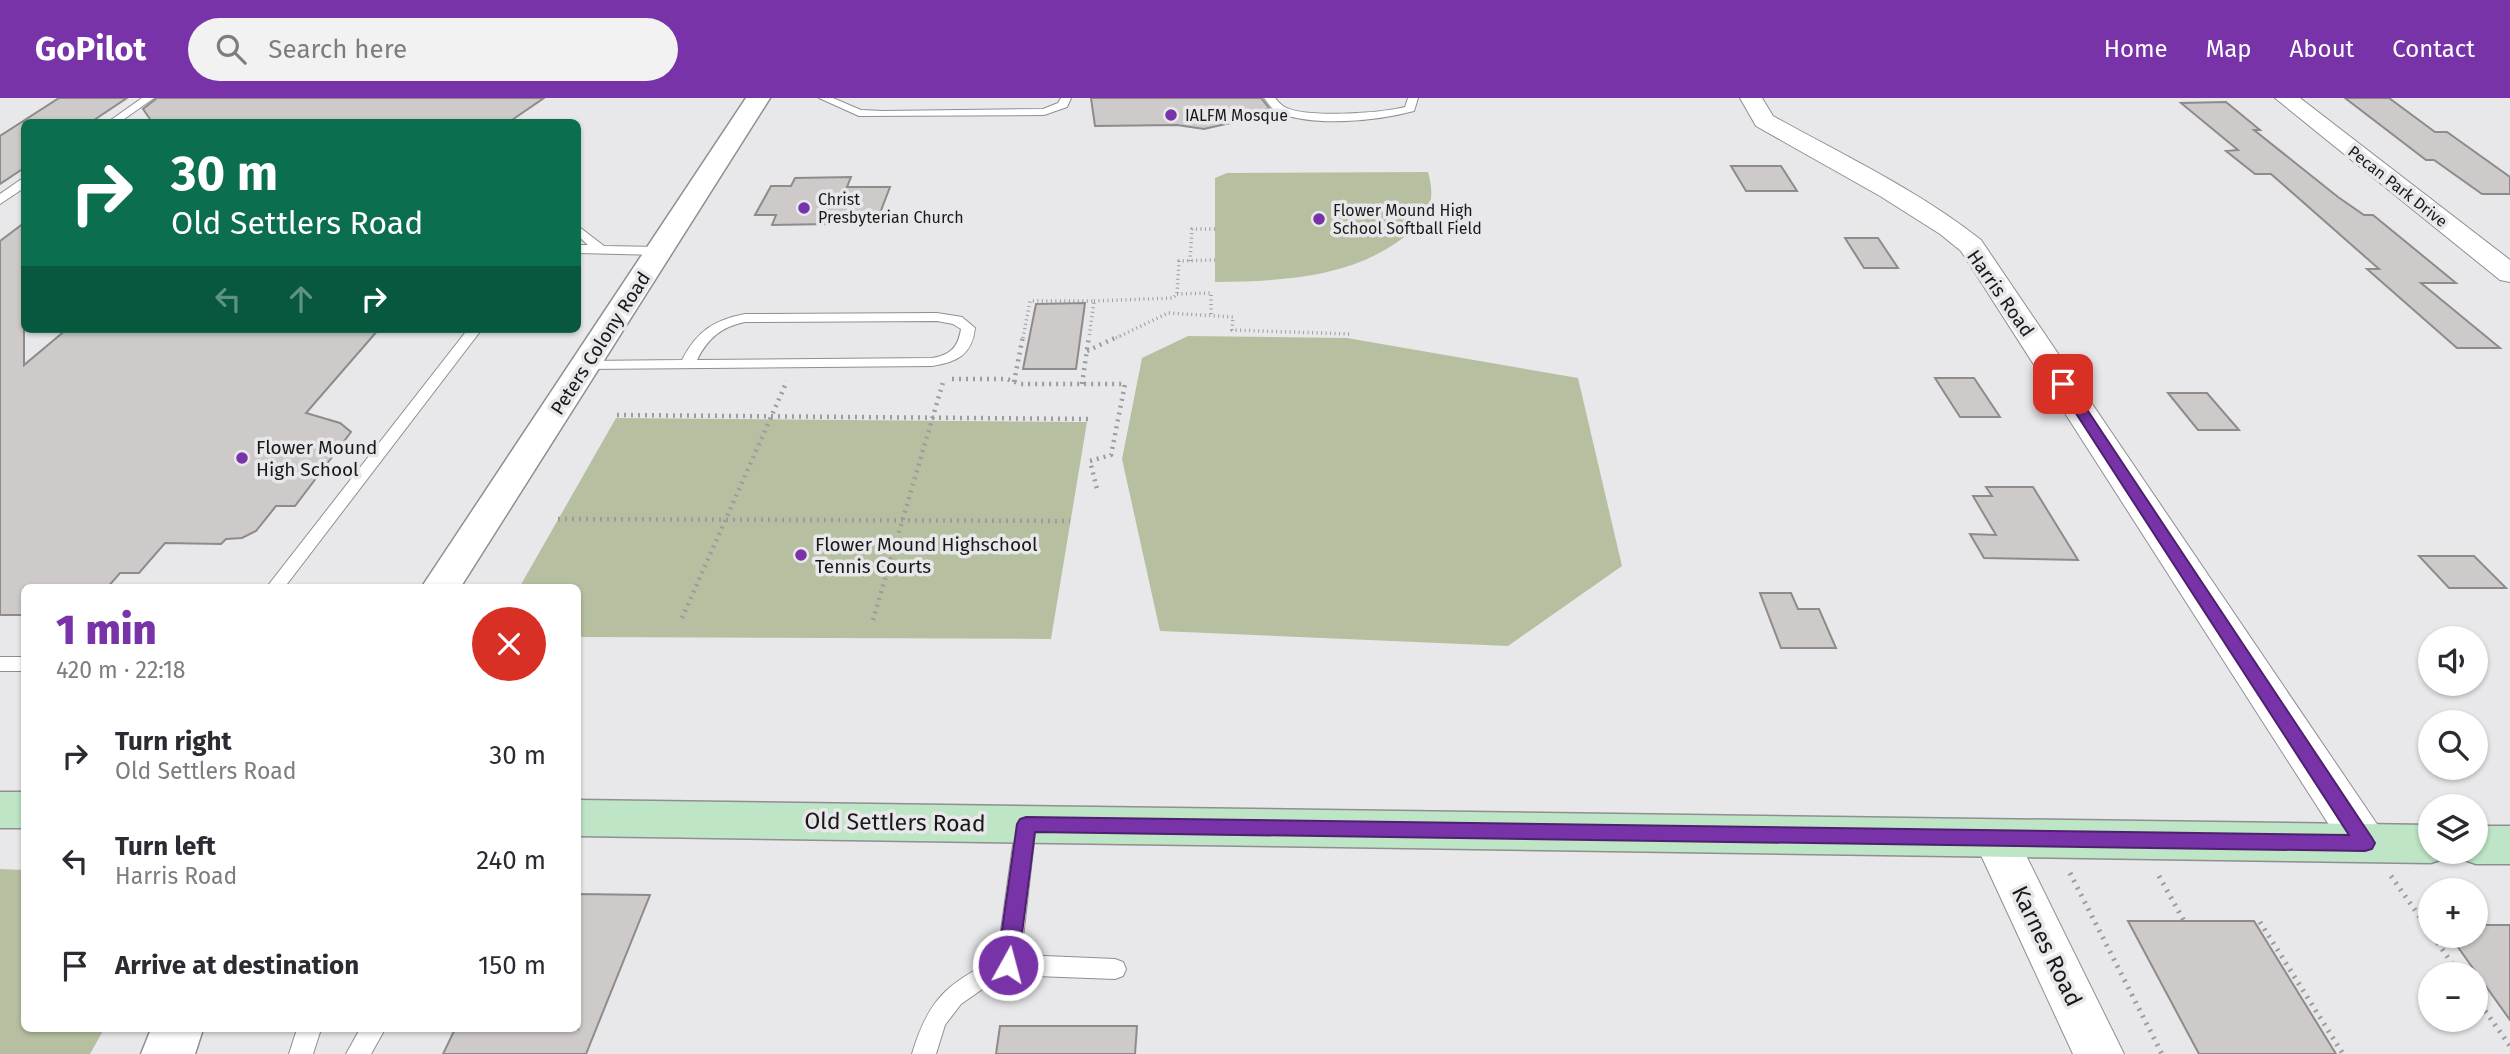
<!DOCTYPE html>
<html lang="en">
<head>
<meta charset="utf-8">
<style>
	:root { --surface:#fff; --page:#f2f2f3; --text:#2b2b33; --muted:#7c7c81; --accent:#7733a7 }
	body { margin:0; font-family:"Fira Sans",sans-serif; background:var(--page); color:var(--text); height:100vh; display:flex; flex-direction:column; font-size:26px; white-space:nowrap }
	* { box-sizing:border-box; margin:0 }
	p { font-size:23px; color:var(--muted) }
	.icon { flex:none; width:38px; height:38px; fill:none; stroke:currentColor; stroke-width:2; stroke-linecap:round; stroke-linejoin:round }
	.map { position:relative; flex:1; overflow:hidden }
	.panel { position:absolute; left:21px; top:486px; width:560px; height:448px; display:flex; flex-direction:column; background:var(--surface); border-radius:10px; box-shadow:0 2px 5px #0004 }
	.panel>* { flex:none }
	.top-card { position:absolute; left:21px; top:21px; width:560px; height:214px; border-radius:10px; box-shadow:0 2px 5px #0004; background:#0b6e4f; color:#fff; overflow:hidden }
	.buttons { position:absolute; left:2418px; top:528px; display:grid; gap:14px }
	.buttons a { display:grid; place-items:center; width:70px; height:70px; border-radius:50%; background:var(--surface); box-shadow:0 2px 5px #0004; font-size:35px }
	.pin { position:absolute; display:grid; place-items:center; width:60px; height:60px; color:#fff; margin:-30px; border-radius:14px; box-shadow:0 4px 10px #0006 }
	.me { position:absolute; width:77px; margin:-38px; rotate:7deg; stroke-linejoin:round; filter:drop-shadow(0 0 5px #0008) }
	.turn { display:flex; align-items:center; gap:24px; height:147px; padding:0 35px; font-size:32px }
	.turn .icon { width:91px; height:91px; stroke-width:2.5 }
	.turn b { display:block; font-size:49px; line-height:60px }
	.lanes { display:flex; align-items:center; height:66px; padding:0 35px; background:#0003; justify-content:center; gap:35px; direction:ltr }
	.lanes .off { opacity:.35 }
	.round { display:grid; place-items:center; flex:none; width:74px; height:74px; border-radius:37px; background:var(--page) }
	.summary { display:flex; align-items:center; justify-content:space-between; height:119px; padding:0 35px }
	h1 { font-size:42px; font-weight:800; line-height:52px; color:var(--accent) }
	ul { padding:0; list-style:none }
	li { display:flex; align-items:center; gap:21px; height:105px; padding:0 35px }
	li div { flex:1 }
	li b { display:block; font-size:26px }
	li em { font-style:normal }
	header { display:flex; align-items:center; gap:42px; box-sizing:border-box; height:98px; padding:0 35px; background:var(--accent); color:#fff }
	header strong { font-size:33px }
	nav { display:flex; gap:38px; margin-inline-start:auto; font-size:24px }
	.search { width:490px; height:63px; background:var(--page); display:flex; align-items:center; gap:18px; box-sizing:border-box; padding:0 24px; border-radius:38px; color:var(--muted); font-size:26px }
	.map>svg:first-child { display:block }
	.green { fill:#b6c0a0 }
	.building { fill:#cecaca; stroke:#8e8b8b; stroke-width:2 }
	.lines { fill:none; stroke-linecap:round; stroke-linejoin:round }
	.service-casing { stroke:#8f8e91; stroke-width:2 }
	.minor-casing { stroke:#8f8e91; stroke-width:2 }
	.tertiary-casing { stroke:#8f8e91; stroke-width:3 }
	.secondary-casing { stroke:#8f8e91; stroke-width:3 }
	.path-far2 { stroke:#9c9c9e; stroke-width:3.5; stroke-dasharray:1 3.5; stroke-linecap:butt }
	.path-far1 { stroke:#9c9c9e; stroke-width:4.5; stroke-dasharray:2 5; stroke-linecap:butt }
	.path { stroke:#9c9c9e; stroke-width:5; stroke-dasharray:2 6; stroke-linecap:butt }
	.service { fill:#fff; fill-rule:evenodd }
	.minor { fill:#fff; fill-rule:evenodd }
	.tertiary { fill:#fff; fill-rule:evenodd }
	.secondary { fill:#bee5c6; fill-rule:evenodd }
	.route { fill:#7733a7; stroke:#4d216d; stroke-width:2 }
	.poi-dot { fill:#7733a7; stroke:#e8e8eb; stroke-width:2.5 }
	.labels { text-anchor:middle; stroke-width:7; stroke-linejoin:round; paint-order:stroke }
	.far-poi-label { font-size:16px; fill:#1a191a; stroke:#e8e8eb; text-anchor:start }
	.far-street-label { font-size:16px; fill:#1a191a; stroke:#e8e8eb }
	.street-label { font-size:19px; fill:#1a191a; stroke:#e8e8eb }
	.poi-label { font-size:19px; fill:#1a191a; stroke:#e8e8eb; text-anchor:start }
	.near-street-label { font-size:23px; fill:#1a191a; stroke:#e8e8eb }
</style>
</head>
<body>
<header>
<strong>GoPilot</strong>
<div class="search"><svg class="icon" aria-label="search" viewBox="0 0 24 24"><circle cx="10" cy="10" r="6"/><path d="M15 15l6 6"/></svg>Search here</div>
<nav><a>Home</a><a>Map</a><a>About</a><a>Contact</a></nav>
</header>
<div class="map">
<svg width="2510" height="956" viewBox="0 0 2510 956">
	<rect width="100%" height="100%" fill="#e8e8eb"/>
	<path class="green" d="M1428,74C1438,109 1425,125 1396,145C1343,181 1277,183 1215,184V80L1227,75Z
		M1188,238L1347,240L1578,280L1622,468L1508,548L1160,533L1122,361L1142,260Z
		M616,320L1087,324L1051,541L578,539V490H519Z
		M0,771L24,772V931H104L90,956H0Z"/>
	<path class="building" d="M59,0H127L91,24H24V70L0,86V38Z
		M157,0H544L509,24H152L143,11Z
		M1091,0H1261L1269,10L1239,23L1204,31L1177,27L1095,28Z
		M2345,0H2389L2435,34H2447L2510,79V96H2482L2434,62H2426Z
		M2226,4L2260,32H2254L2338,99L2364,117H2373L2456,185H2421L2500,250H2457L2367,171H2379L2271,76H2255L2226,53L2238,52L2181,5Z
		M1731,68H1781L1797,93H1746Z
		M851,79L847,89H890L880,115H835L830,126L772,127L776,117H755L771,88H791L795,80Z
		M24,125V267L67,231H379L306,315L340,325L351,334L295,408H276L256,433L242,440L226,441L221,446L165,445L139,475H120L107,490H24V517H0V143Z
		M1845,140H1878L1898,170H1864Z
		M1085,205L1076,271H1023L1036,206Z
		M1935,280H1974L2000,319H1960Z
		M2168,295H2207L2239,332H2198Z
		M1986,389H2033L2078,462L1984,460L1970,436L1996,437L1973,398H1992Z
		M2419,458H2474L2506,490H2449Z
		M1760,495H1791L1798,511H1819L1836,550H1781Z
		M578,796L650,797L586,956H443L455,931H578Z
		M2128,823H2254L2336,956H2199Z
		M2476,827H2510V922L2450,838H2476Z
		M1000,928H1137L1135,956H996Z"/>
	<g class="lines">
		<defs>
			<path id="service" d="M142,0H154L120,24H108Z
				M819,0H833L861,12L883,13L1043,11L1058,5L1061,0H1071L1067,9L1044,17L859,18Z
				M1264,0H1275C1278,3 1280,6 1283,8C1302,21 1382,15 1405,9L1408,0H1418L1414,13C1377,23 1315,29 1279,15C1273,13 1268,5 1264,0Z
				M20,82H24V90L0,106V96Z
				M578,128L604,148L659,149L665,153L659,157L578,155V147H588L578,138Z
				M937,215L962,219L975,230C972,257 957,264 932,268L586,271L579,267L586,263L682,262C697,233 714,222 745,216ZM937,223L953,226L961,231C958,250 950,257 932,260L697,262C708,240 721,229 745,224Z
				M468,231H482L284,490H266Z
				M0,559H24V573H0Z
				M1026,718L1033,720L1036,726L1021,857L1115,861L1123,864L1126,871L1123,878L1115,881L1010,877L984,890L961,906L945,927L936,956H912C928,902 947,885 997,861L1016,726L1019,720Z
				M297,931H321L313,956H289Z
				M360,931H385L371,956H346Z"/>
			<path id="minor" d="M1740,0H1762L1773,18C1843,57 1918,92 1981,142L2381,732L2387,745L2381,758L2365,763L2349,758L1961,153L1940,136L1880,98L1756,28Z
				M2275,0H2300L2510,162V184L2500,182Z
				M1995,722L2011,727L2124,956H2073L1973,740L1979,727Z"/>
			<path id="tertiary" d="M746,0H770L460,490H421Z
				M151,931H203L195,956H141Z"/>
			<path id="secondary" d="M0,694H24V730H0Z
				M578,702L2431,727V754H2450L2448,759L2431,765L578,738Z
				M2476,728H2510V766H2476L2459,760L2456,754H2476Z"/>
		</defs>
		<use href="#service" class="service-casing"/>
		<use href="#minor" class="minor-casing"/>
		<use href="#tertiary" class="tertiary-casing"/>
		<use href="#secondary" class="secondary-casing"/>
		<path class="path-far2" d="M1190,163L1192,131H1215
			M1177,196L1211,195V217
			M1094,203L1173,200L1177,196L1179,163L1215,162
			M1023,240L1030,203H1094L1089,240
			M1116,240L1168,215L1233,219L1232,232L1350,236"/>
		<path class="path-far1" d="M1087,253L1119,238
			M952,281H1007L1021,286H1125L1111,357L1090,363L1098,395
			M1014,284L1023,238
			M1082,286L1089,238
			M617,317L1089,321
			M558,421L1070,423
			M682,520L787,283
			M873,522L944,281"/>
		<path class="path" d="M2070,775L2162,956
			M2159,778L2184,823
			M2391,778L2431,835
			M2260,824L2343,956
			M2433,838L2460,877
			M2476,900L2510,948"/>
		<use href="#service" class="service"/>
		<use href="#minor" class="minor"/>
		<use href="#tertiary" class="tertiary"/>
		<use href="#secondary" class="secondary"/>
	</g>
	<path class="route" d="M2063,282L2070,286L2372,740L2375,745L2372,751L2365,753L1035,734L1018,867L1015,874L1008,877L1000,874L997,867L1017,726L1020,721L1026,719L2349,737L2057,286Z"/>
	<g class="poi-dot">
		<circle cx="1171" cy="17" r="7"/>
		<circle cx="804" cy="110" r="7"/>
		<circle cx="1319" cy="121" r="7"/>
		<circle cx="242" cy="360" r="7"/>
		<circle cx="801" cy="457" r="7"/>
	</g>
	<g class="labels">
		<g class="far-poi-label">
			<text x="1185" y="23">IALFM Mosque</text>
			<text x="818" y="107">Christ<tspan x="818" dy="18">Presbyterian Church</tspan></text>
			<text x="1333" y="118">Flower Mound High<tspan x="1333" dy="18">School Softball Field</tspan></text>
		</g>
		<g class="far-street-label">
			<text transform="translate(2398 88) rotate(38)" y="6">Pecan Park Drive</text>
		</g>
		<g class="street-label">
			<text transform="translate(2001 195) rotate(55)" y="7">Harris Road</text>
			<text transform="translate(600 245) rotate(-57)" y="7">Peters Colony Road</text>
		</g>
		<g class="poi-label">
			<text x="256" y="356">Flower Mound<tspan x="256" dy="22">High School</tspan></text>
			<text x="815" y="453">Flower Mound Highschool<tspan x="815" dy="22">Tennis Courts</tspan></text>
		</g>
		<g class="near-street-label">
			<text transform="translate(895 724) rotate(1)" y="8">Old Settlers Road</text>
			<text transform="translate(2047 848) rotate(64)" y="8">Karnes Road</text>
		</g>
	</g>
</svg>
<div class="buttons">
<a><svg class="icon" aria-label="sound" viewBox="0 0 24 24"><path d="M4 9h4l5-4v14l-5-4H4zM17 9q2 3 0 6"/></svg></a>
<a><svg class="icon" aria-label="search" viewBox="0 0 24 24"><circle cx="10" cy="10" r="6"/><path d="M15 15l6 6"/></svg></a>
<a><svg class="icon" aria-label="layers" viewBox="0 0 24 24"><path d="M12 4l9 5-9 5-9-5zM3 14l9 5 9-5"/></svg></a>
<a>+</a>
<a>−</a>
</div>
<div class="pin" style="left:2063px;top:286px;background:#d93025"><svg class="icon" aria-label="arrive" viewBox="0 0 24 24"><path d="M6 21V4h12l-3 4 3 4H6"/></svg></div>
<svg class="me" style="left:1008px;top:867px" viewBox="-20 -20 40 40"><circle r="17" fill="#7733a7" stroke="#fff" stroke-width="3"/><path d="M0-11L8 9 0 5-8 9z" fill="#fff"/></svg>
<div class="top-card">
<div class="turn"><svg class="icon" aria-label="right" viewBox="0 0 24 24"><path d="M7 20v-9h11M14 6l5 5-5 5"/></svg><div><b>30 m</b>Old Settlers Road</div></div>
<div class="lanes"><svg class="icon off" aria-label="left" viewBox="0 0 24 24"><path d="M17 20v-9H6M10 6l-5 5 5 5"/></svg><svg class="icon off" aria-label="ahead" viewBox="0 0 24 24"><path d="M12 20V5M6 11l6-6 6 6"/></svg><svg class="icon" aria-label="right" viewBox="0 0 24 24"><path d="M7 20v-9h11M14 6l5 5-5 5"/></svg></div>
</div>
<section class="panel">
<div class="summary"><div><h1>1 min</h1><p>420 m · 22:18</p></div><a class="round" style="background:#d93025;color:#fff"><svg class="icon" aria-label="close" viewBox="0 0 24 24"><path d="M6 6l12 12M18 6L6 18"/></svg></a></div>
<ul>
<li><svg class="icon" aria-label="right" viewBox="0 0 24 24"><path d="M7 20v-9h11M14 6l5 5-5 5"/></svg><div><b>Turn right</b><p>Old Settlers Road</p></div><em>30 m</em></li>
<li><svg class="icon" aria-label="left" viewBox="0 0 24 24"><path d="M17 20v-9H6M10 6l-5 5 5 5"/></svg><div><b>Turn left</b><p>Harris Road</p></div><em>240 m</em></li>
<li><svg class="icon" aria-label="arrive" viewBox="0 0 24 24"><path d="M6 21V4h12l-3 4 3 4H6"/></svg><div><b>Arrive at destination</b></div><em>150 m</em></li>
</ul>
</section>
</div>
</body>
</html>
